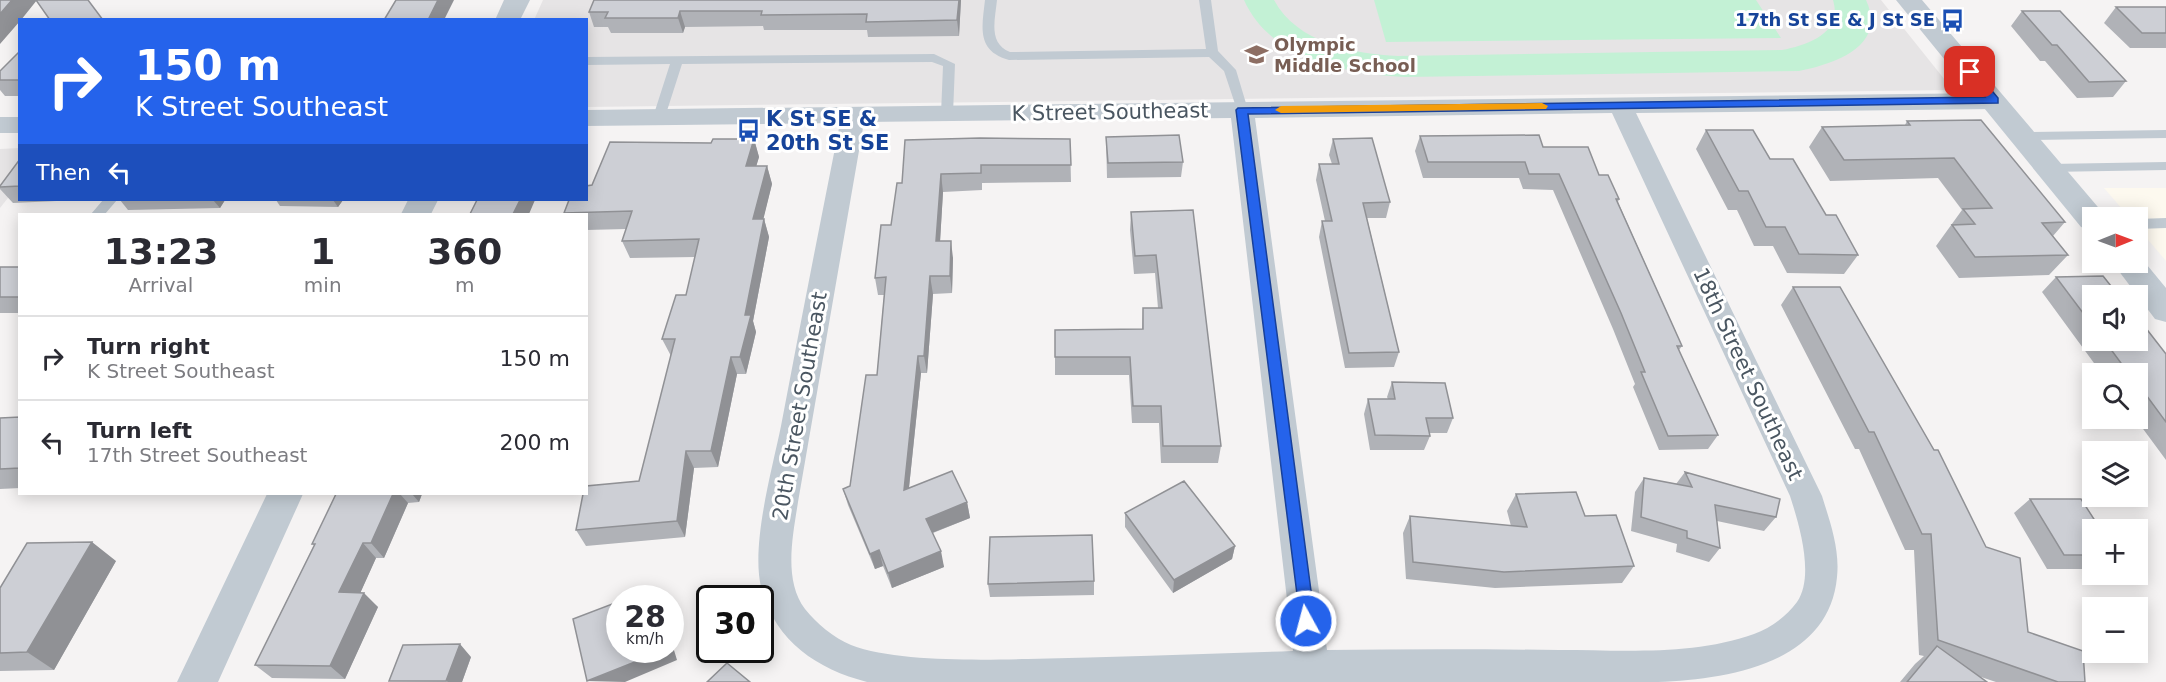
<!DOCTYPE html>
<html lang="en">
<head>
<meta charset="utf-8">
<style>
	:root { --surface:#fff; --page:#f2f2f3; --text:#2b2b33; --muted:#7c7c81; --line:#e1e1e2 }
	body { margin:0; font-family:"DejaVu Sans",sans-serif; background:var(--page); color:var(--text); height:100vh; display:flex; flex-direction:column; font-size:22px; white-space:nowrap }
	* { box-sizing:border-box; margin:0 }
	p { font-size:20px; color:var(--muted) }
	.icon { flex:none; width:33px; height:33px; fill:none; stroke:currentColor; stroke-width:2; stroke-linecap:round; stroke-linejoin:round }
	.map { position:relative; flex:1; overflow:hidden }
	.side { position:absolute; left:18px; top:213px; width:570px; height:282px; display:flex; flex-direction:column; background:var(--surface); border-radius:0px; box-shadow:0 3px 15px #0003 }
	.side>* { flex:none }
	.hud { position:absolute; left:18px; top:18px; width:570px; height:183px; border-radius:0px; box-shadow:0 3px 15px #0003; background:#2563eb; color:#fff; overflow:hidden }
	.needle { width:39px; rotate:89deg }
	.buttons { position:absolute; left:2082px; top:207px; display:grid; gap:12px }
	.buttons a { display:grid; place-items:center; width:66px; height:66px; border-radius:0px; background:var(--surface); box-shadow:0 3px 15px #0003; font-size:30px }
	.speed { position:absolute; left:606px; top:585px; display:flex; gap:12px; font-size:30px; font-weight:700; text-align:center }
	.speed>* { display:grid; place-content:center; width:78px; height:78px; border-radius:50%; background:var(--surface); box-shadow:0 3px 15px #0003; line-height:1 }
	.speed small { font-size:15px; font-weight:400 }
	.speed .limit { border:3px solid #111; border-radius:9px; background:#fff; color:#111 }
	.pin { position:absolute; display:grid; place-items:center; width:51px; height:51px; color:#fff; margin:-26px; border-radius:12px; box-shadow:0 3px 9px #0006 }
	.me { position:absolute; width:66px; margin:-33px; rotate:353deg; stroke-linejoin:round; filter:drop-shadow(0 0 4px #0008) }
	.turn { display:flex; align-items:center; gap:21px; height:126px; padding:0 18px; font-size:27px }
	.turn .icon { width:78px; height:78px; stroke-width:2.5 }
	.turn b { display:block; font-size:42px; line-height:51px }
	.then { display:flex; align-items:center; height:57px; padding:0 18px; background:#0003; gap:12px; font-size:22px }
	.eta { display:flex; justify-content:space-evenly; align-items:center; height:102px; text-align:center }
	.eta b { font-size:36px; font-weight:800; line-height:42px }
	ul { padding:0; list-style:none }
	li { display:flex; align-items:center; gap:18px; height:84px; padding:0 18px; border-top:2px solid var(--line) }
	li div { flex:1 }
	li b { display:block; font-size:22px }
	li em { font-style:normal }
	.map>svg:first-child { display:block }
	.commercial { fill:#fdf9ef }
	.education { fill:#e6e4e5 }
	.green { fill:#c3f1d5 }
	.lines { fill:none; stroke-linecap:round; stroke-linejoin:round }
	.service { fill:#c1cad2; fill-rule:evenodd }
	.minor { fill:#c1cad2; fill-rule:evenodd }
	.tertiary { fill:#c1cad2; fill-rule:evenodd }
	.wall { fill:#b0b2b7 }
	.shaded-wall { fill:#909195 }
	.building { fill:#cdcfd5; stroke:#909195; stroke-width:1.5 }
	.route { fill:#2563eb; stroke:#184099; stroke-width:1.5 }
	.slow { fill:#f59e0b }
	.labels { text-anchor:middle; stroke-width:6; stroke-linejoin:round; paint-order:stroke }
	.far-transit-label { font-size:18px; font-weight:bold; fill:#164399; stroke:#fff; text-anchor:end }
	.far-education-label { font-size:18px; font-weight:bold; fill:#785e54; stroke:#fff; text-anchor:start }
	.street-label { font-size:21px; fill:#4a5661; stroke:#fff }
	.transit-label { font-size:21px; font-weight:bold; fill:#164399; stroke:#fff; text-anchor:start }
</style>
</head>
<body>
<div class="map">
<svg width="2166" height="682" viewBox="0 0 2166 682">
	<rect width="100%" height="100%" fill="#f5f3f3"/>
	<path class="commercial" d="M2104,188H2166V261L2138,228V218L2129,217Z"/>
	<path class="education" d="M543,0H1881L1953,90L587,107L586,20H534Z
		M20,148L19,184L0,208V149Z"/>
	<path class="green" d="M1244,0H1274C1297,43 1354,54 1398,56L1782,50C1808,45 1843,33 1833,0H1866C1888,47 1833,64 1799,71L1405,77C1346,74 1270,59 1244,0Z
		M1374,0H1756L1781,38L1386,42Z"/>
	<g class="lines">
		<path class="service" d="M985,0H997C995,20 988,43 1010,52L1206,49L1199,0H1211L1218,51L1236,70L1248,110L1242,114L1238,113L1224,71L1209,57L1009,60C976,51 982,27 985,0Z
			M934,54L955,64L953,114L947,118L941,114L943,66L932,62L682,64L665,117L659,121L653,117L670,64L586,65V57Z
			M2166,130V138L2024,140L2018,136L2024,132Z
			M2166,162V170L2049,172L2042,168L2049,164Z
			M103,200H117L105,214H91Z
			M2166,218V228L2138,229V219Z"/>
		<path class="minor" d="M1994,93L2002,96L2006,101L2002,106L1994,109L1636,113L1822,496C1830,522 1840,549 1837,577C1829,664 1728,679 1658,682H867C816,669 774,640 761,587C751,544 772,470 781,426C800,325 820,224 840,123L586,126V110ZM1612,113L1790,496C1799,524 1815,576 1797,602C1786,617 1770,628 1754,634C1693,656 1622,650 1559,650C1482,649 1405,649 1327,650L1255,118ZM1231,118L1293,651C1204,654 1116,657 1028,659C980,660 895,662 851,645C834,638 816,623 805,609C783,580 793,535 798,502L864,122Z
			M0,117H20V133H0Z"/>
		<path class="tertiary" d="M504,0H530L520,20H495Z
			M1896,0H1922L2103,213L2106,218H2092V230L2081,227Z
			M408,200H438L431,214H401Z
			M2138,254L2166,288V322L2155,319L2112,262H2138Z
			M267,494H303L218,682H177Z"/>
	</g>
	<path class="wall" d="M594,0H961L959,36L868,37L867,30H764L763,26L685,27L683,33H611L608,27H594L589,12Z
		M2116,7H2166V48H2130L2104,23Z
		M2022,11L2126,81L2113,97L2077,98L2045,61H2040L2011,26Z
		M20,53V96H5L0,90V71Z
		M1907,121L2065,222L2053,236L2068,255L2049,275L1959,278L1936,246L1962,210L1938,178L1830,181L1809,147L1822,127L1905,125Z
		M1706,130L1770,159L1826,215L1858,255L1844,274L1787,273L1773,246H1754L1737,210H1728L1696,149Z
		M1420,136L1543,147L1599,175L1619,199L1618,202L1682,346L1679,350L1718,435L1708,449L1659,450L1633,387L1635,384L1613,329L1553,190L1523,189L1519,178H1423L1415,151Z
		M1106,137L1183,162L1181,177L1107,178Z
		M754,139L759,157L756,166H767L772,184L763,219H764L769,237L753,321L756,332L746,374H737L718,467L694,468L685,537L586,546L576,530L639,481L671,356L662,339L686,295L695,257L630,258L622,241L626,229L586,230V214H565L564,213L592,185L711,143Z
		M1070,139L1071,182L982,183V190L943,192L940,241L953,258L952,293L933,294L927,373H921L909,488L967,502L970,518L933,533L944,567L892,588L883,566L875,569L848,505L843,489L850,486L877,375L884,295H878L875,278L891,225L902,183Z
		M1333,139L1390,202L1386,218H1367L1399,352L1394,367L1345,368L1319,237L1322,221H1325L1316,180L1319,164H1332L1329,155Z
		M20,159V200H78L13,203L0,189V186Z
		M120,200H225L220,208L128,210Z
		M276,200H343L338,207L280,206Z
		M1193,210L1221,446L1218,463H1161L1159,423H1132L1129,375H1055V330L1142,329L1143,308H1158L1155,273L1134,274L1130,230L1131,212Z
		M0,267H20V313H0Z
		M2056,277L2092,296V340H2138L2166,354V460L2135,418H2138V374H2102L2042,292Z
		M1793,287L2028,632L2085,682H1996L1978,676L1987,682H1900L1915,664L1924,656L1919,655L1914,550H1905L1859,449H1855L1781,305Z
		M1392,382L1453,418L1447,433H1429L1430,436L1424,450H1370L1364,414L1368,399H1388L1387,397Z
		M20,417V488L0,489V418Z
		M1685,472L1776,517L1764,531L1717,521L1720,548L1709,562L1676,552L1677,544L1631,531L1635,492L1644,478L1676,484Z
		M336,494H422L419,502L408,503L384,558H376L360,593L378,607L345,679L272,678L255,665L314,545L312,544Z
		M1516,494L1585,516L1634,566L1622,583L1495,588L1406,579L1403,533L1410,516L1511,526L1507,511Z
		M2030,499L2092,530V569H2047L2014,513Z
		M1125,513L1235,546L1232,559L1173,593L1125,527Z
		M116,561L54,670L0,671V588Z
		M1094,581V595L990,597L988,584Z
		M471,657L462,682L389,681Z"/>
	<path class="shaded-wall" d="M12,0H37L21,20H20V21L0,44V14Z
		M438,0H454L444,20H428Z
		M959,0H961L959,36L957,20Z
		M680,11L685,27L683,33L678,18Z
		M754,139L759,157L751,184L746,166Z
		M767,166L772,184L759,237L753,219Z
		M941,174L943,192L939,259L936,241Z
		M213,200H225L220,208Z
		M333,200H343L338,207Z
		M520,200H535L529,214H513Z
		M764,219L769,237L753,321L756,332L746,374L740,357L745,315Z
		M951,241L953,258L952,293L950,276Z
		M930,276L933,294L927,373L924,356Z
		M918,356L921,373L907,506L904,490Z
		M731,357L737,374L718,467L711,451Z
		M686,451L694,468L685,537L677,521Z
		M393,494H400L408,503L384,558L371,543Z
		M412,494H422L419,502Z
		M967,502L970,518L929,534L926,519Z
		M92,542L116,561L54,670L27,652Z
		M363,543L376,558L354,607L339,592Z
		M1235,546L1232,559L1173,593L1174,580Z
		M879,550L883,566L875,569L870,554Z
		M941,551L944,567L892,588L888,573Z
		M653,588L659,598H656Z
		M364,593L378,607L345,679L330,666Z
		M670,637L677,660L625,682L587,681L665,650H670Z
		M460,644L471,657L462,682H448L446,681Z"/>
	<path class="building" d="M0,0H12L0,14Z
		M36,0H88L103,20H50Z
		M396,0H438L428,20H384Z
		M594,0H959L957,20L866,22L867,14L761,15L762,11H680L678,18H605L608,12H589Z
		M2116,7H2166V33H2142Z
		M2022,11H2060L2126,81L2089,82L2057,45H2052Z
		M18,53H20V80H0V71Z
		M1981,120L2065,222L2042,223L2068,255L1975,257L1952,225L1975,224L1963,209L1992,208L1954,158L1844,160L1822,127L1910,125L1907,121Z
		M1706,130H1753L1770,159H1793L1826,215H1836L1858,255L1799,254L1785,227H1766L1748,191H1739Z
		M1179,135L1183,162L1108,163L1106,137Z
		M1539,135L1543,147H1588L1599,175H1608L1619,199H1616L1682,346H1677L1718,435L1668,436L1641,372H1645L1621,313L1559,174H1529L1525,162H1428L1420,136Z
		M980,138L1070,139L1071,165H981V173L941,174L936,241H951L950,276H930L924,356H918L904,490L952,471L967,502L926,519L941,551L888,573L879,550L870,554L843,489L850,486L866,375H877L886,277L875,278L881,225H891L897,183H902L905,140Z
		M1372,138L1390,202L1363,203L1399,352L1349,353L1322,221H1332L1319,164H1339L1333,139Z
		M713,139H754L746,166H767L753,219H764L745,315H751L740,357H731L711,451H686L677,521L576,530L583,494H586V486L639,481L675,339H662L676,295H686L699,239L622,241L632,211L564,213L569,200H586V186L592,185L610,142L711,143Z
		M20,159V186L0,187V186Z
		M477,200H520L513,214H470Z
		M1193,210L1221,446H1163L1161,406H1133L1130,357H1055V330L1143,329V308H1162L1156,255L1135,256L1131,212Z
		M0,267H20V297H0Z
		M2103,276L2119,296H2092V325L2056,277Z
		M1793,287H1840L1934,450H1938L1986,547L2020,558L2028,632L2083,651L2085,682H2058L1938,640L1931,534H1922L1874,432H1869Z
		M2138,318L2166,354V422L2138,384V374H2129L2104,340H2138Z
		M1392,382L1445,383L1453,418H1426L1430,436L1375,435L1368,399H1395Z
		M20,417V468L0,469V418Z
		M1685,472L1780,499L1776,517L1715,505L1720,548L1687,538V531L1641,517L1644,478L1692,487Z
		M1184,481L1235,546L1174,580L1125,513Z
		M1576,492L1585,516L1616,515L1634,566L1504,572L1413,562L1410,516L1527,527L1516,494Z
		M336,494H393L371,543H363L339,592L364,593L330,666L255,665L315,544H312Z
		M2030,499H2081L2101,530H2092V555H2064Z
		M1092,535L1094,581L988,584L990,537Z
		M92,542L27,652L0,653V588L27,543Z
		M653,588L656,598H626Z
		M620,601V650H665L587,681L573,619Z
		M460,644L446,681H389L403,645Z
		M1937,646L1987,682H1907Z
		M727,663L750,682H707Z"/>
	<path class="route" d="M1970,68L1974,69L1998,98V103L1248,114L1315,621L1312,626L1306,628L1301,626L1236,110L1238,108L1985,97L1964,72Z"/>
	<path class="slow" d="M1542,103L1548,106L1546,109L1281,113L1275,110L1281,106Z"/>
	<defs>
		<symbol id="bus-bare" viewBox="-9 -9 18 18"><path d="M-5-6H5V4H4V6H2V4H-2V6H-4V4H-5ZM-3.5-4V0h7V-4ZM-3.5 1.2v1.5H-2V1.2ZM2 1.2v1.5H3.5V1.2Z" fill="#1a4fb4" stroke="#fff" stroke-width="2.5" paint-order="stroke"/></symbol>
		<symbol id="school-bare" viewBox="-9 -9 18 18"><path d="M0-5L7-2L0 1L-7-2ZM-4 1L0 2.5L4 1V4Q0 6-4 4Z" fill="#8d6e63" stroke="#fff" stroke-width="2.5" paint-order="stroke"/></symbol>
	</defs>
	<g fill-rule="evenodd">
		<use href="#bus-bare" x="1936" y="4" width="33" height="33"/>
		<use href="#school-bare" x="1240" y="38" width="33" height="33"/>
		<use href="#bus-bare" x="732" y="114" width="33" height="33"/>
	</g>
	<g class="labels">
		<g class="far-transit-label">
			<text x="1935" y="26">17th St SE &amp; J St SE</text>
		</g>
		<g class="far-education-label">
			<text x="1274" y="51">Olympic<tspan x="1274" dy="21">Middle School</tspan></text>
		</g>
		<g class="street-label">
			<text transform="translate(1110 112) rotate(-1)" y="7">K Street Southeast</text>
			<text transform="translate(1748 374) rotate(65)" y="7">18th Street Southeast</text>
			<text transform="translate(800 406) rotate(-80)" y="7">20th Street Southeast</text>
		</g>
		<g class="transit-label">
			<text x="766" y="126">K St SE &amp;<tspan x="766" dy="24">20th St SE</tspan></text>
		</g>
	</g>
</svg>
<div class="buttons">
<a><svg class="needle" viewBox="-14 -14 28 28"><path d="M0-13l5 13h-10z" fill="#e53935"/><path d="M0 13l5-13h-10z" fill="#7c7c81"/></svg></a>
<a><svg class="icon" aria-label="sound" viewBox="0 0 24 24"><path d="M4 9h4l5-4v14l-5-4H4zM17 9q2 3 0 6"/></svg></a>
<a><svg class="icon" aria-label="search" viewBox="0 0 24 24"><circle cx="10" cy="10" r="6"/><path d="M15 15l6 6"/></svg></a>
<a><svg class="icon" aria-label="layers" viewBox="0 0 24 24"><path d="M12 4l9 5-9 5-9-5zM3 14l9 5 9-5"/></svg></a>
<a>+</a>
<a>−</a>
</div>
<div class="speed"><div>28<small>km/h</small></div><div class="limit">30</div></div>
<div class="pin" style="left:1970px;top:72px;background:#d93025"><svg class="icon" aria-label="arrive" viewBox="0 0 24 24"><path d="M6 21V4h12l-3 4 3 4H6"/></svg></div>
<svg class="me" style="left:1306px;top:621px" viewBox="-20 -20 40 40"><circle r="17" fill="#2563eb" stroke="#fff" stroke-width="3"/><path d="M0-11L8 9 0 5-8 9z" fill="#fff"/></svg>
<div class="hud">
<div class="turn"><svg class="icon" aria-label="right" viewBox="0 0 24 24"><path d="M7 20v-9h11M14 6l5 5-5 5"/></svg><div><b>150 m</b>K Street Southeast</div></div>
<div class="then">Then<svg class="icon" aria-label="left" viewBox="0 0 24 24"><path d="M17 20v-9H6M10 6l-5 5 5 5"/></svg></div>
</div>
<section class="side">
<div class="eta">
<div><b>13:23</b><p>Arrival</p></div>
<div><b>1</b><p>min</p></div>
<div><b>360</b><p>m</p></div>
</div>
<ul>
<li><svg class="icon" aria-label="right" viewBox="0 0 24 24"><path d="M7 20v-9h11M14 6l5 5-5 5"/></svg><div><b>Turn right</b><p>K Street Southeast</p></div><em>150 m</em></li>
<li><svg class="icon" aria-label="left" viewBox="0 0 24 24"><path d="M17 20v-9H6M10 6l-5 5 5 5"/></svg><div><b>Turn left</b><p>17th Street Southeast</p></div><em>200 m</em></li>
</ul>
</section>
</div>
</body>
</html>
